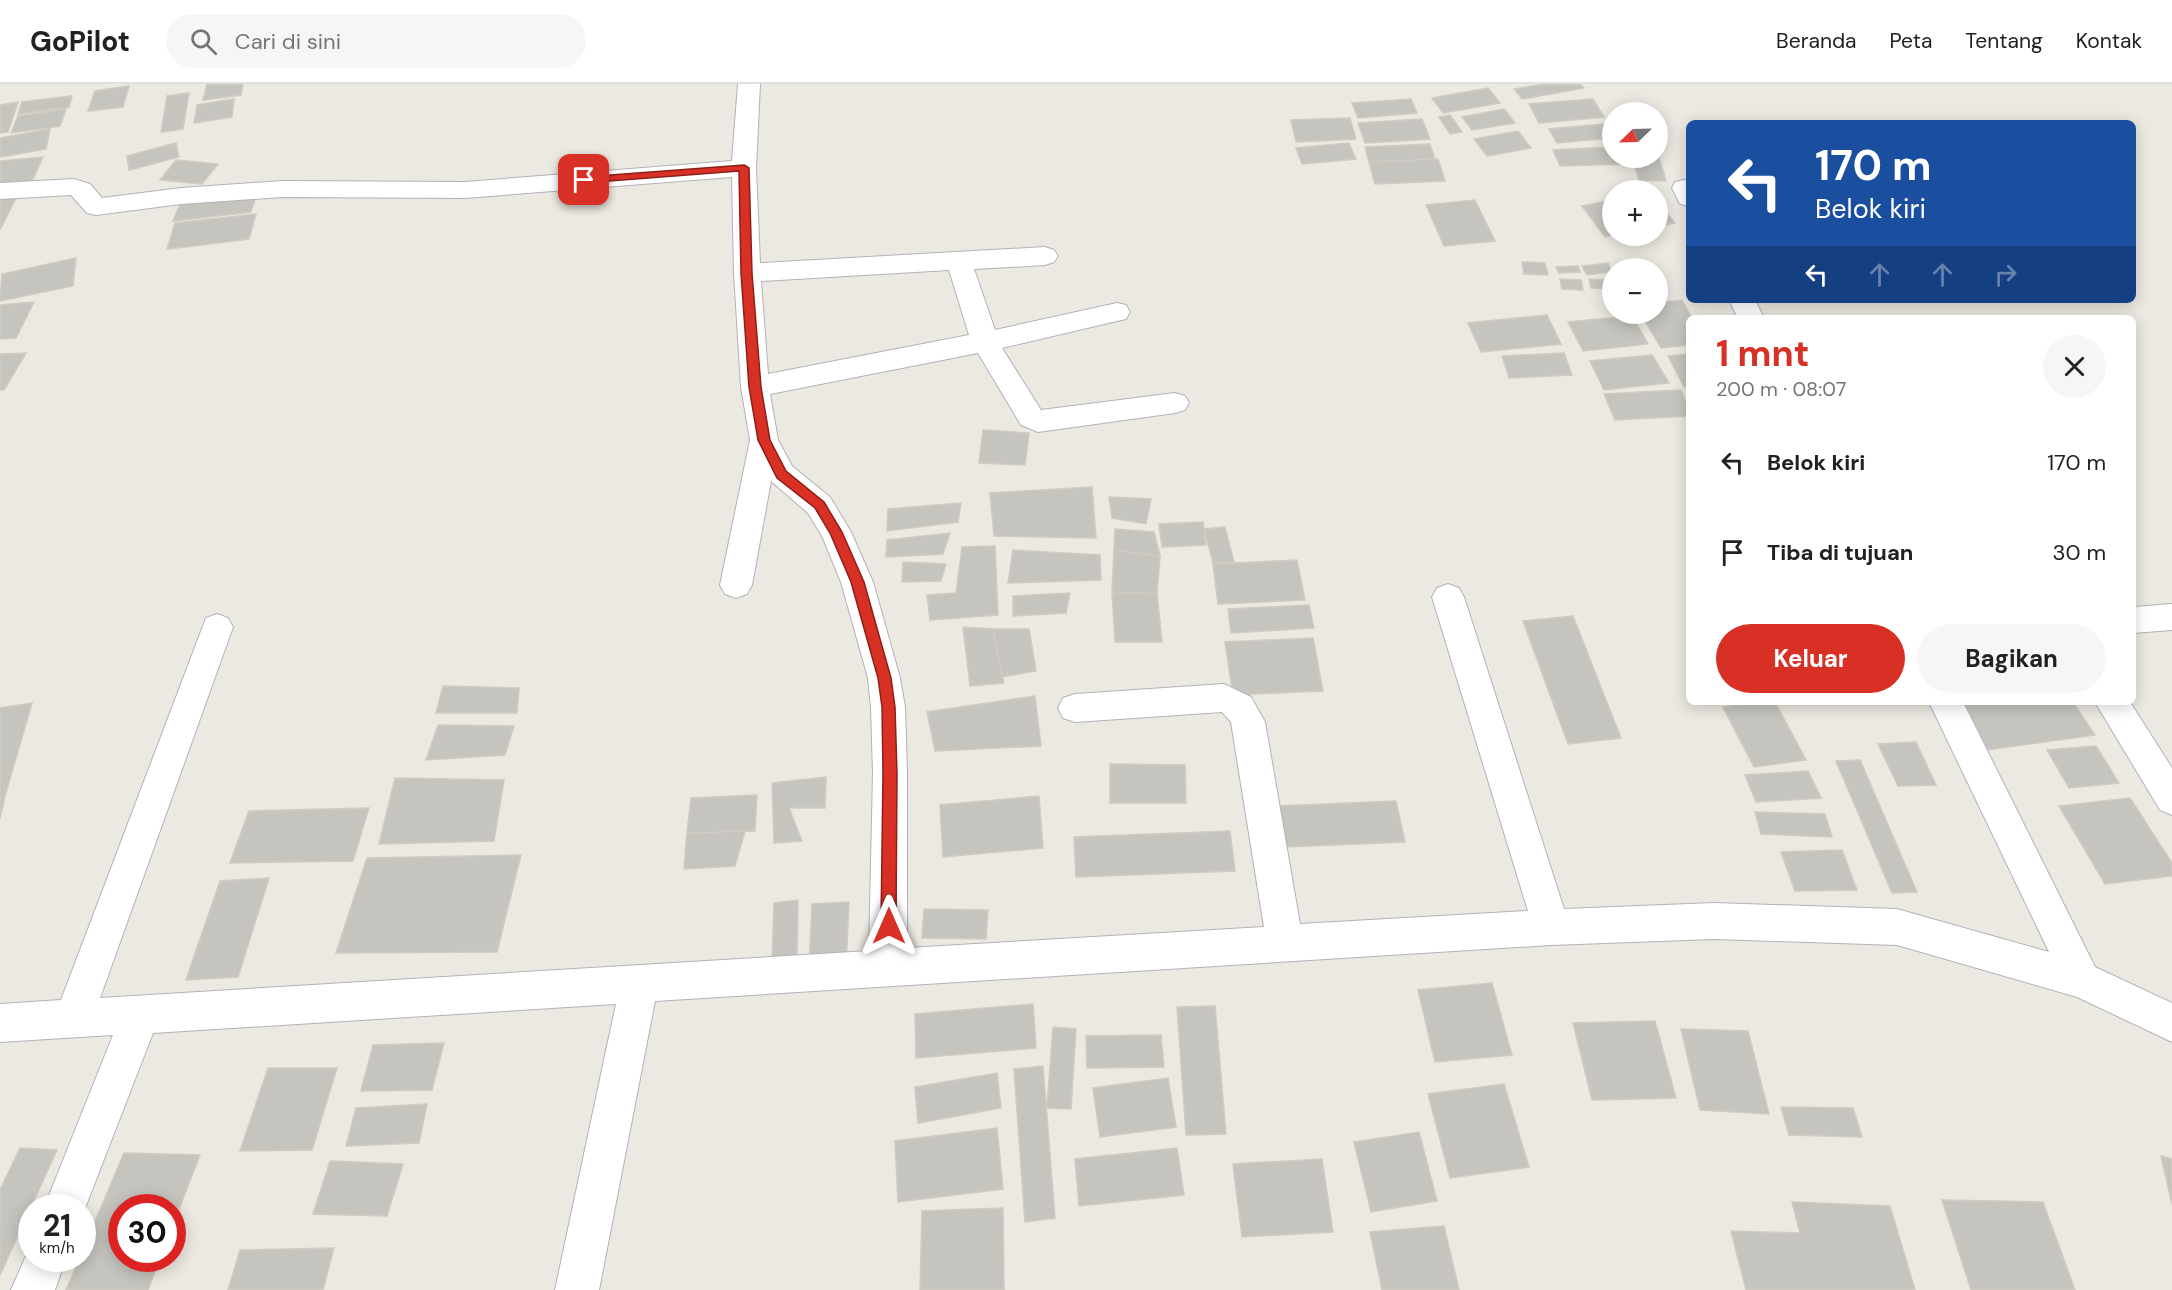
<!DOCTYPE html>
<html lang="id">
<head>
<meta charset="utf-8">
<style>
	:root { --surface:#fff; --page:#f6f6f6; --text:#202124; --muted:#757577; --line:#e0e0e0; --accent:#d93025 }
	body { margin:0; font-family:"DM Sans",sans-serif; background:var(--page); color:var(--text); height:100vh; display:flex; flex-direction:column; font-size:22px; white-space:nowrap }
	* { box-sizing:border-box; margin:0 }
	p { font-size:20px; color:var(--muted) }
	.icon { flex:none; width:33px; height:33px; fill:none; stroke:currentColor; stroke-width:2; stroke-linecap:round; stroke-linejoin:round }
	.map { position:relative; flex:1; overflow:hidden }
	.drawer { position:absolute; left:1686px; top:231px; width:450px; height:390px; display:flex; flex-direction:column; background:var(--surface); border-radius:9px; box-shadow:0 3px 15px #0003 }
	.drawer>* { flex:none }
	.hud { position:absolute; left:1686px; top:36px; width:450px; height:183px; border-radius:9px; box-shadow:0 3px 15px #0003; background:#1a4fa0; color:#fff; overflow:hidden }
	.needle { width:39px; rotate:247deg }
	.controls { position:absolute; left:1602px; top:18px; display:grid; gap:12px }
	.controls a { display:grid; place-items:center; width:66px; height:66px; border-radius:50%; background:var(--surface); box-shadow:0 3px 15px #0003; font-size:30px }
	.speed { position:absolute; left:18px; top:1110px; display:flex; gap:12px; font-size:30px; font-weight:700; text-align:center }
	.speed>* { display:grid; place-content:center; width:78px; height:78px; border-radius:50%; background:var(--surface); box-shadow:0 3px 15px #0003; line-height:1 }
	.speed small { font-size:15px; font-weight:400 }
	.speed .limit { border:9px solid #d22; background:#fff; color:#111 }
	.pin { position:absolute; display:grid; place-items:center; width:51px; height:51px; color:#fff; margin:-26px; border-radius:12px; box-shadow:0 3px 9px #0006 }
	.me { position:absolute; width:66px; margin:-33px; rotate:0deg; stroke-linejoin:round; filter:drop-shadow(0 0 4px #0008) }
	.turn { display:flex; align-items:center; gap:21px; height:126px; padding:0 30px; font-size:27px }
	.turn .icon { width:78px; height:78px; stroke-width:2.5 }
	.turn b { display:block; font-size:42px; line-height:51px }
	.lanes { display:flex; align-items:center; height:57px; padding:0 30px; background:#0003; justify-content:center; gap:30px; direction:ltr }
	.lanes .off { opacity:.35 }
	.round { display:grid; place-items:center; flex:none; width:63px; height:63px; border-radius:32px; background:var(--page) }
	.headline { display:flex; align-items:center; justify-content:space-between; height:102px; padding:0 30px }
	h1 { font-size:36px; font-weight:700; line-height:45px; color:var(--accent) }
	.button { display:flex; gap:12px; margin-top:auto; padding:12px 30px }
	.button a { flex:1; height:69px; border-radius:36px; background:var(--accent); color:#fff; font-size:24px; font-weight:700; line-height:69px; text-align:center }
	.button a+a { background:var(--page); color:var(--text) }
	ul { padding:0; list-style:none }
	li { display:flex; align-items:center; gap:18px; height:90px; padding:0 30px }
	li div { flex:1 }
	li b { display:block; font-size:22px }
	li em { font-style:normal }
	header { display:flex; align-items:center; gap:36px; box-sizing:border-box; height:84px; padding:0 30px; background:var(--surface); border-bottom:2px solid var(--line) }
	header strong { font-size:28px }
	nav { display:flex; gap:33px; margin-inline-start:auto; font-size:21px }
	.search { width:420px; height:54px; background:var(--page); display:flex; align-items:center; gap:15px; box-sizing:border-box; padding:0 21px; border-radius:33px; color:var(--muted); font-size:22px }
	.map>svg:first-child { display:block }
	.building { fill:#c6c4be; stroke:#cfcbc0; stroke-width:1.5 }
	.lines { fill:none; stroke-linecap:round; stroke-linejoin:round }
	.minor-casing { stroke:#b1b3b8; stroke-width:2 }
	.minor { fill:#fff; fill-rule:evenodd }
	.route { fill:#d93025; stroke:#8d1f18; stroke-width:1.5 }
</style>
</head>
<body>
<header>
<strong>GoPilot</strong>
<div class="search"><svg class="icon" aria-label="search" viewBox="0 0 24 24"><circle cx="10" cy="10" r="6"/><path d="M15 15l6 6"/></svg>Cari di sini</div>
<nav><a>Beranda</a><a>Peta</a><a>Tentang</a><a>Kontak</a></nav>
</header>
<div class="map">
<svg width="2172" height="1206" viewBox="0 0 2172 1206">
	<rect width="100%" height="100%" fill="#ebe9e1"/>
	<path class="building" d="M207,0H243L241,11L203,16Z
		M1545,0H1580L1584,4L1522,15L1514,5Z
		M129,2L123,23L88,27L95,7Z
		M1488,4L1500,19L1443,29L1432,14Z
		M189,9L183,45L161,48L167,12Z
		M72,12L69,23L18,30L22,18Z
		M234,15L232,33L194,39L197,21Z
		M1411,15L1417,29L1358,34L1352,19Z
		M1593,15L1604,33L1539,39L1529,20Z
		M18,18L8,48L0,49V21Z
		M66,25L60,42L11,49L18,32Z
		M1504,25L1515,39L1472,46L1462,33Z
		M1450,31L1462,48L1450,50L1439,33Z
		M1350,34L1356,55L1296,58L1291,36Z
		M1422,35L1430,55L1365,59L1358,39Z
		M1604,40L1612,54L1557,59L1549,45Z
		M50,45L46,65L0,73V54Z
		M1518,47L1531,64L1487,72L1474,55Z
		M176,59L179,73L129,86L127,72Z
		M1349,59L1356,75L1302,80L1296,64Z
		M1430,60L1435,75L1369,78L1365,63Z
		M1612,63V74H1621L1624,80L1560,82L1553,66Z
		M1658,70L1666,97L1639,96L1632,74H1658Z
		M43,73L31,99L0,102V77Z
		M1438,75L1445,97L1375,100L1369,78Z
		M176,76L218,80L202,100L160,96Z
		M19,108L0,146V110Z
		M256,112L251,128L173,137L180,120Z
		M1475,116L1495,157L1444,162L1426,121Z
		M1612,116V151L1605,153L1582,122Z
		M1658,118L1675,139L1658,142Z
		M256,130L249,155L167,165L175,139Z
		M76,174L73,202L0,217L2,190Z
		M1522,178L1545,179L1548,191L1524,190Z
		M1608,179L1612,188L1587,191L1582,182Z
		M1578,182L1580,188L1559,189L1556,183Z
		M1560,195L1581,196L1583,206L1562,205Z
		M1589,195L1612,196V205L1591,204Z
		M1682,216L1692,234H1689V261L1661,264L1641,230H1658V219Z
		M34,218L16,254L0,255V221Z
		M1547,231L1561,260L1481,268L1468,239Z
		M1632,232L1648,260L1583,267L1568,238Z
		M26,269L4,306H0V270Z
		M1564,269L1572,291L1509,294L1502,272Z
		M1689,270V302L1684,303L1668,272Z
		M1652,271L1669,299L1604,306L1590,277Z
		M1681,306L1689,326V332L1615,336L1604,310Z
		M983,346L1029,349L1025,381L979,379Z
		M1092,403L1096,454L994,452L990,409Z
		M1109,413L1151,415L1146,440L1112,434Z
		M961,419L958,438L887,447L888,425Z
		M1203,438L1206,461L1162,463L1159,440Z
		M1225,443L1234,478L1213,479L1204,445Z
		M1115,445L1154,448L1160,472L1114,466Z
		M950,449L943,470L886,473L887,456Z
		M995,462L998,531L930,536L927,511L956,509L962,463Z
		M1013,466L1100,471L1101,496L1008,499Z
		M1114,466L1160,472L1157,510L1112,508Z
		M1297,476L1305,516L1218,520L1213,480Z
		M903,478L946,480L941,497L902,498Z
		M1112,508L1157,510L1162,558H1115Z
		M1070,509L1066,529L1013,532V512Z
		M1309,521L1314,544L1231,549L1228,525Z
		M1573,532L1621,654L1568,660L1523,537Z
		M963,543L993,545L1004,599L970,602Z
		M993,545H1029L1036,587L1002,593Z
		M1313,554L1323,607L1233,611L1225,558Z
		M443,602L519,604L517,629H436Z
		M1035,612L1041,662L935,667L927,628Z
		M1759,618H1775L1806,676L1754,683L1723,623Z
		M1957,618H2073L2095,651L1986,666Z
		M32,619L5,712L0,735V624Z
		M438,641L514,642L505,671L426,676Z
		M1916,658L1936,701L1898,702L1878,660Z
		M2096,662L2119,699L2069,704L2047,666Z
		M1860,676L1917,808L1892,809L1836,677Z
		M1110,680L1185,681L1186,719H1110Z
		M1808,687L1821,714L1756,718L1745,691Z
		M826,693L825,724H789L802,757L774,759L772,699Z
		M395,694L504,696L494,757L379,760Z
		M757,711L755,747L687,749L691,714Z
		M1039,712L1043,764L943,773L940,721Z
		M2130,714L2172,779V792L2105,800L2059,722Z
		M1396,717L1405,758L1284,763L1278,722Z
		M369,724L353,777L230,779L249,727Z
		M1755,728L1825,730L1832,753L1761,750Z
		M745,747L735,782L684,785L687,749Z
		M1230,747L1235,787L1076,793L1074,753Z
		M1842,766L1857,806L1795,807L1781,768Z
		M521,771L497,868L336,869L367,774Z
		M269,794L238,893L186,896L220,797Z
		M798,816L797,877L772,879L774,819Z
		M849,818L846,883L809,886L812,820Z
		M924,825L988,826L986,855L922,854Z
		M1492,899L1512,971L1435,978L1418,906Z
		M1033,920L1036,964L916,974L915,930Z
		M1215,922L1226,1050L1186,1051L1177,923Z
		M1655,937L1676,1014L1592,1016L1573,939Z
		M1053,943L1076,945L1071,1025L1047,1024Z
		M1681,945L1748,947L1769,1030L1700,1026Z
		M1161,951L1164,983L1087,984L1086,952Z
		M444,959L432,1006L361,1007L373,961Z
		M1043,982L1055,1134L1025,1138L1014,985Z
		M268,984H337L312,1066L240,1067Z
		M997,989L1001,1024L918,1039L915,1003Z
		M1168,994L1176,1043L1100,1053L1093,1004Z
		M1504,1000L1529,1083L1450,1094L1428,1010Z
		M427,1020L419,1059L346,1062L356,1024Z
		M1781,1023L1853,1024L1862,1053L1789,1051Z
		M997,1044L1003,1105L898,1118L895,1057Z
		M1419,1048L1437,1117L1371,1128L1354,1058Z
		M20,1064L57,1066L0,1191V1106Z
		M1177,1064L1184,1111L1079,1122L1075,1075Z
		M124,1069L200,1071L172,1143V1124H122V1174H160L148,1206H66L80,1174H82V1168Z
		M2161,1072L2172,1075V1120Z
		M1322,1075L1333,1148L1242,1153L1233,1080Z
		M330,1077L403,1080L387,1132L313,1130Z
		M1942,1116L2043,1118L2075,1206H1971Z
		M1792,1118L1890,1122L1915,1206H1746L1731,1147L1800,1149Z
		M1003,1124L1004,1206H920L922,1127Z
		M1444,1142L1459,1206H1382L1370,1148Z
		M334,1164L323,1206H228L240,1166Z"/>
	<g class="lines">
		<defs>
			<path id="minor" d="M738,0H760L756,84L760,179L1045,163L1054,166L1058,172L1054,178L1045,181L974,185L995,246L1117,219L1126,221L1130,228L1126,235L1117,237L1002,264L1041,326L1175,309L1185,312L1189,319L1185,326L1175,329L1038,348L1021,341L978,269L770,310L778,356L792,382L830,413L851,448L873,498L900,594L905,623L907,689V864L1264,843L1231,638L1222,628L1075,638L1063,634L1058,624L1063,614L1075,610L1224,600L1251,613L1265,638L1300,840L1528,827L1432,513L1437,504L1448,500L1459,504L1464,513L1564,825L1714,819L1897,825L2049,868L1929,618H1963L2095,883L2172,919V958L2077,913L1897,861L1714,855L1551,861L655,917L599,1206H555L616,920L153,949L82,1132V1124H44L113,951L0,958V920L61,916L206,534L217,530L228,534L233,543L100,914L869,867L873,689L871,623L868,594L841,498L822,452L808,429L771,397L752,501L747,510L736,514L725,510L720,501L750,356L741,303L734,189L732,93L465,114L283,113L181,120L96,131L87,129L71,111L0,115V99L74,95L90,100L102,114L181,104L283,97L465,98L732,77ZM949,186L969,251L768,290L761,197Z
				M1684,96L1689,97V122L1680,120L1672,104L1675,98Z
				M1729,216H1755L1764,234H1738Z
				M2172,520V546L2133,549V523Z
				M2095,618H2130L2172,684V731L2160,726Z
				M32,1158V1174H66L55,1206H11Z"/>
		</defs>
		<use href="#minor" class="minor-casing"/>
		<use href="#minor" class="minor"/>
	</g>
	<path class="route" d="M744,81L749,84L752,189L761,303L770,356L786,387L824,418L842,448L864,498L891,594L895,623L897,689L896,842L894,847L889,849L883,847L881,842L883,689L882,623L878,594L851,498L830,449L815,424L777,394L758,356L749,303L741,189L739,87L584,99L579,96L584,93Z"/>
</svg>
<div class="controls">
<a><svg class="needle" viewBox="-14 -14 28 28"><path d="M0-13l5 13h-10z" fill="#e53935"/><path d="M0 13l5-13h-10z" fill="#757577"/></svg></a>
<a>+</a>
<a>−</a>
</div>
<div class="speed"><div>21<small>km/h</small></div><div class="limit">30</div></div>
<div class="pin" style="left:584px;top:96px;background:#d93025"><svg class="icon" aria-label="arrive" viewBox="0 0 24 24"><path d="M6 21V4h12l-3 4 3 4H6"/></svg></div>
<svg class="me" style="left:889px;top:842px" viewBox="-20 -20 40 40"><path d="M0-17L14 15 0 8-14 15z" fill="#d93025" stroke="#fff" stroke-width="4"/></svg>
<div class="hud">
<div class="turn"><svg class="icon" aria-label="left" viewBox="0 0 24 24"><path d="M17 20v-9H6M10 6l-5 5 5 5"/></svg><div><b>170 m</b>Belok kiri</div></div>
<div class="lanes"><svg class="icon" aria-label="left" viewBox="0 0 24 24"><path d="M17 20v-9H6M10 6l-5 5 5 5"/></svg><svg class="icon off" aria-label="ahead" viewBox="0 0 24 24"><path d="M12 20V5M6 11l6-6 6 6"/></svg><svg class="icon off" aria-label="ahead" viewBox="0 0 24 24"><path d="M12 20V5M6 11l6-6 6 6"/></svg><svg class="icon off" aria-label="right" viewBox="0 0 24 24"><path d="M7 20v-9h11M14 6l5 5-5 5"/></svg></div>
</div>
<section class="drawer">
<div class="headline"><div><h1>1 mnt</h1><p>200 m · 08:07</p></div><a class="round"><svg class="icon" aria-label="close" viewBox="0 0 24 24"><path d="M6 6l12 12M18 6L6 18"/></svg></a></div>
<ul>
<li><svg class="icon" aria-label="left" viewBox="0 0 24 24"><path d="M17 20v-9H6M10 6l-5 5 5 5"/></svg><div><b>Belok kiri</b></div><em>170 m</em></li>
<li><svg class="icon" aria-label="arrive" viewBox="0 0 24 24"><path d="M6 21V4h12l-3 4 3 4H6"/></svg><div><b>Tiba di tujuan</b></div><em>30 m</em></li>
</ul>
<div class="button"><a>Keluar</a><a>Bagikan</a></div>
</section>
</div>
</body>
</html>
